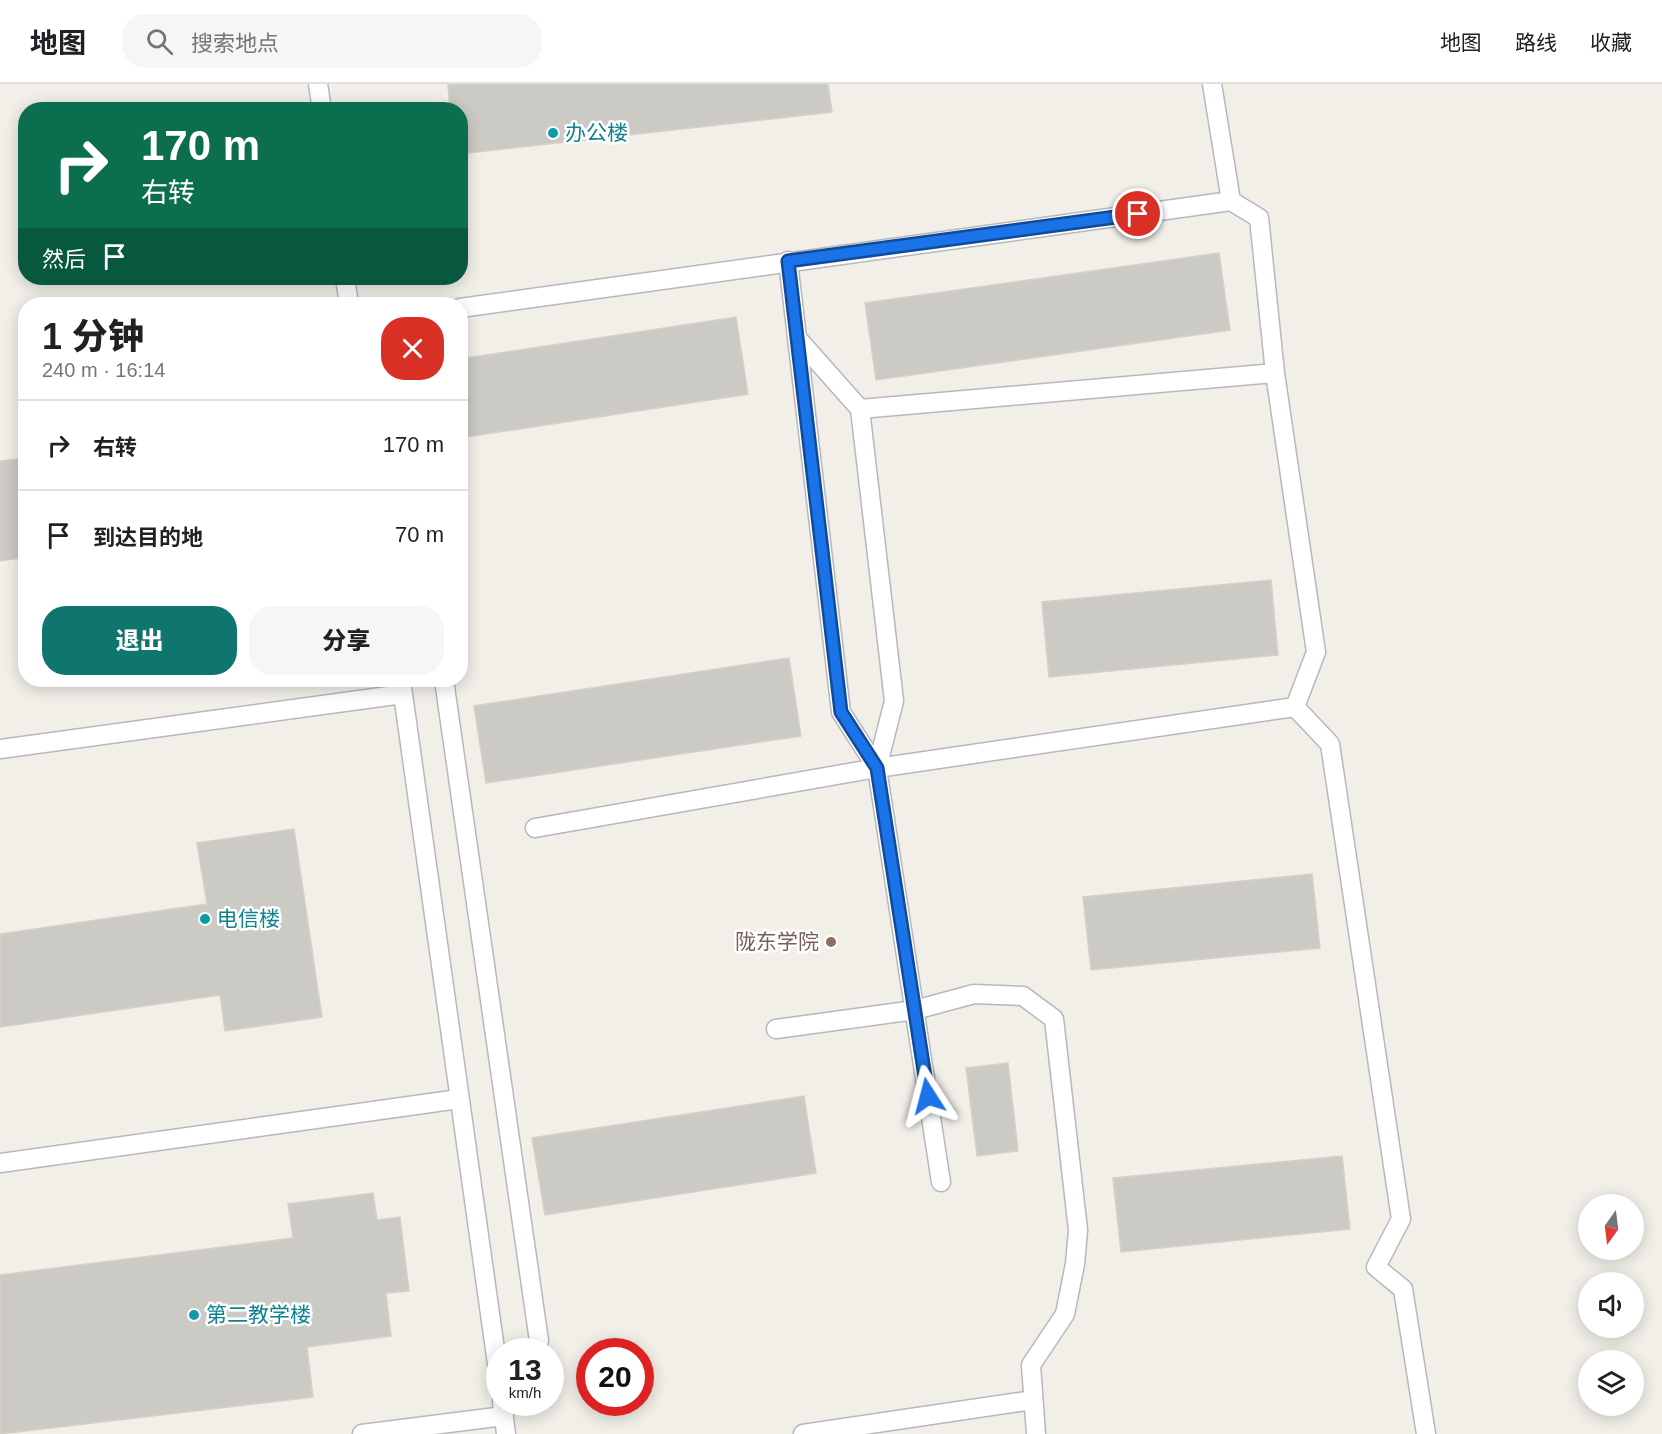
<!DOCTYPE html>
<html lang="zh">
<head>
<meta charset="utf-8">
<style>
	:root { --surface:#fff; --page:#f6f6f6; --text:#202124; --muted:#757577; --line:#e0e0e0; --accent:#0f766e }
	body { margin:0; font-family:Arial,"Noto Sans SC",sans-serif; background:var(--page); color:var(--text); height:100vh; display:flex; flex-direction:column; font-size:22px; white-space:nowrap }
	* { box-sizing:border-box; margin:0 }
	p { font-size:20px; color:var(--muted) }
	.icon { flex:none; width:33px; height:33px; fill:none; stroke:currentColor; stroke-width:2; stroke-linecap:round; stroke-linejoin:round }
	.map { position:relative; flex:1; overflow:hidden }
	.side { position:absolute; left:18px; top:213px; width:450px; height:390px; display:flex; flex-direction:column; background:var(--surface); border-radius:24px; box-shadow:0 3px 15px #0003 }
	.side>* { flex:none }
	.top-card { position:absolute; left:18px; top:18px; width:450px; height:183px; border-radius:24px; box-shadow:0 3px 15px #0003; background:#0b6e4f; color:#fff; overflow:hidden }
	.needle { width:39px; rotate:194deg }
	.tools { position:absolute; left:1578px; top:1110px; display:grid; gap:12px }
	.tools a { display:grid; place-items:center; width:66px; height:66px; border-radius:50%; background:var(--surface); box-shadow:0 3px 15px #0003; font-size:30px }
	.speed { position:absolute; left:486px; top:1254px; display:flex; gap:12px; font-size:30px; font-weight:700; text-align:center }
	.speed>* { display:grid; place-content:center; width:78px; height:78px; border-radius:50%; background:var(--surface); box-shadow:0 3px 15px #0003; line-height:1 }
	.speed small { font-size:15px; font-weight:400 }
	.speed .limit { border:9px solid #d22; background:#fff; color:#111 }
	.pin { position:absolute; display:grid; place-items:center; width:51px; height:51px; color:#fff; margin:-26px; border:3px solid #fff; border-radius:50%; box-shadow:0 2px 6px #0007 }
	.me { position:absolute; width:66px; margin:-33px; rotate:351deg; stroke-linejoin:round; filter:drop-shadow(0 0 4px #0008) }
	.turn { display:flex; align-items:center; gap:21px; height:126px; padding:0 24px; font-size:27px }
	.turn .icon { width:78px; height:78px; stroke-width:2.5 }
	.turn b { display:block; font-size:42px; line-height:51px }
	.then { display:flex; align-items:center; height:57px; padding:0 24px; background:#0003; gap:12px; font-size:22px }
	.round { display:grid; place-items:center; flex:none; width:63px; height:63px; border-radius:24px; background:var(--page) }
	.overview { display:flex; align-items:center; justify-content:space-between; height:102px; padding:0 24px }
	h1 { font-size:36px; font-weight:800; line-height:45px }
	.primary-button { display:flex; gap:12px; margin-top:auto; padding:12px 24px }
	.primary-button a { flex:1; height:69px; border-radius:24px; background:var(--accent); color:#fff; font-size:24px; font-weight:800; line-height:69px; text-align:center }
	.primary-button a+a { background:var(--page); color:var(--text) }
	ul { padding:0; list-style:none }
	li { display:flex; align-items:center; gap:18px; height:90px; padding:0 24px; border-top:2px solid var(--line) }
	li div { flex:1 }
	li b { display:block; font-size:22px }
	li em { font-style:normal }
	header { display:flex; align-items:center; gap:36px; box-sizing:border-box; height:84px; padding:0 30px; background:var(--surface); border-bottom:2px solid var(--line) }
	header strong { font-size:28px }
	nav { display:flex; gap:33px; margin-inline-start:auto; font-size:21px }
	.search { width:420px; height:54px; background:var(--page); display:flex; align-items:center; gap:15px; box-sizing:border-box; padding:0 21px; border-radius:24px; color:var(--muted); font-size:22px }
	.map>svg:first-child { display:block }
	.building { fill:#cccac5; stroke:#d6d1c6; stroke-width:1.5 }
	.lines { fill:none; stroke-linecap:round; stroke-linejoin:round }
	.service-casing { stroke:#b5b8bc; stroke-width:21 }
	.service { stroke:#fff; stroke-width:18 }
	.route-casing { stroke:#114b97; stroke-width:15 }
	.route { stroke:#1a73e8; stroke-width:10 }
	.culture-dot { fill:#0f9aa8; stroke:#fff; stroke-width:2 }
	.education-dot { fill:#8d6e63; stroke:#fff; stroke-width:2 }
	.labels { text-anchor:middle; stroke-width:5; stroke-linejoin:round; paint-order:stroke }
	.culture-label { font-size:21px; fill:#0d838f; stroke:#fff; text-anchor:start }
	.education-label { font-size:21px; fill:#785e54; stroke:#fff; text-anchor:end }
</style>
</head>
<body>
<header>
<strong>地图</strong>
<div class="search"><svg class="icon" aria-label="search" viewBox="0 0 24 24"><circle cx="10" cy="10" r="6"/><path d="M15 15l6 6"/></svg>搜索地点</div>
<nav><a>地图</a><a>路线</a><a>收藏</a></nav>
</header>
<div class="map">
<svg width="1662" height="1350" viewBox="0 0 1662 1350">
	<rect width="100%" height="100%" fill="#f1efe8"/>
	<path class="building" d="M448,0H828L832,28L460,70V26H450Z
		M1219,169L1230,246L876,296L865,219Z
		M736,233L748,310L460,354V275Z
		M26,374V473L0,477V377Z
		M1271,496L1278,571L1049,593L1042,518Z
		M789,574L801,652L486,699L474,622Z
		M294,745L322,933L225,947L220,911L0,943V850L207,820L197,759Z
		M1312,790L1320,864L1091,886L1083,813Z
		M1008,979L1018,1067L977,1072L966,984Z
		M804,1012L816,1089L545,1131L532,1054Z
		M1342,1072L1350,1145L1121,1168L1113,1094Z
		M373,1109L377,1136L400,1133L409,1207L386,1209L391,1252L307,1263L313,1313L0,1350V1191L293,1154L288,1120Z"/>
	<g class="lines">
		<defs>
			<path id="service" d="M318,0L322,26
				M1231,117L1259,134L1275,289L1316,568L1295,623L1330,660L1401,1135L1376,1183L1403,1205L1426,1350
				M788,177L841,628L877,684L894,617L860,325L797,254
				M345,194L349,220
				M460,224L1231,117L1212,0
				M860,325L1275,289
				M401,596L500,1301
				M444,596L539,1257
				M0,665L403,610
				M877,684L941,1098
				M535,744L877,684L1295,623
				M776,945L915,926L974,910L1023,912L1054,935L1078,1146L1075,1180L1065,1230L1031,1281L1036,1350
				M0,1079L459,1015
				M502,1318L506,1350
				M362,1350L504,1332
				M803,1350L1033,1316"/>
		</defs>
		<use href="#service" class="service-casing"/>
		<use href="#service" class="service"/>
	</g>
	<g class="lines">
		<defs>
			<path id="route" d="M928,1012L877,684L841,628L788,177L1138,130"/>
		</defs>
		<use href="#route" class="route-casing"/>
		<use href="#route" class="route"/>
	</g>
	<g class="culture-dot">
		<circle cx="553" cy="49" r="6"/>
		<circle cx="205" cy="835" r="6"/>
		<circle cx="194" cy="1231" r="6"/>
	</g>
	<circle class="education-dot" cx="831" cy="858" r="6"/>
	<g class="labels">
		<g class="culture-label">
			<text x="565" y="56">办公楼</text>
			<text x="217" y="842">电信楼</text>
			<text x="206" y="1238">第二教学楼</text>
		</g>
		<g class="education-label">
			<text x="819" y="865">陇东学院</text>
		</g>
	</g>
</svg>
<div class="tools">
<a><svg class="needle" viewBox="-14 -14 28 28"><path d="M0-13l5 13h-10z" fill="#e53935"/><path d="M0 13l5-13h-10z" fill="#757577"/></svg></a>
<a><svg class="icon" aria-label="sound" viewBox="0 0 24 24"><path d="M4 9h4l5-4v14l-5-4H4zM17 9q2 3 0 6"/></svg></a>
<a><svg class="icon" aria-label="layers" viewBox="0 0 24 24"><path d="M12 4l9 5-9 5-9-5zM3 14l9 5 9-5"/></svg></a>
</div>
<div class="speed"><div>13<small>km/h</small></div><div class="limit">20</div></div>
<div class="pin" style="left:1138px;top:130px;background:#d93025"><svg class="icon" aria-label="arrive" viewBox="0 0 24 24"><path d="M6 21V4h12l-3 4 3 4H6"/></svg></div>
<svg class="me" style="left:928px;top:1012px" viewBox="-20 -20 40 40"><path d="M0-17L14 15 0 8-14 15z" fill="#1a73e8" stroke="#fff" stroke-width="4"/></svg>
<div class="top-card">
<div class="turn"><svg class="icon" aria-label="right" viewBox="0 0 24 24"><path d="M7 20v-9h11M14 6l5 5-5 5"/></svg><div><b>170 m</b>右转</div></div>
<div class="then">然后<svg class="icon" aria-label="arrive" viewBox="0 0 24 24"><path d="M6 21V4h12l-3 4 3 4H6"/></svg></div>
</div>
<section class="side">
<div class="overview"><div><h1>1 分钟</h1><p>240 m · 16:14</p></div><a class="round" style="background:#d93025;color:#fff"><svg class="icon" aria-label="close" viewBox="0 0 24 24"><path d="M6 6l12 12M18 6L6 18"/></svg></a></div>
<ul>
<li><svg class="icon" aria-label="right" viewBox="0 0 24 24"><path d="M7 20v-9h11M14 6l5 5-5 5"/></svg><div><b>右转</b></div><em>170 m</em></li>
<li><svg class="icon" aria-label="arrive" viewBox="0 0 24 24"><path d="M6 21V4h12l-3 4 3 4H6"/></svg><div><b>到达目的地</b></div><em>70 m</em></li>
</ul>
<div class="primary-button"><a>退出</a><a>分享</a></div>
</section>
</div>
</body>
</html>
